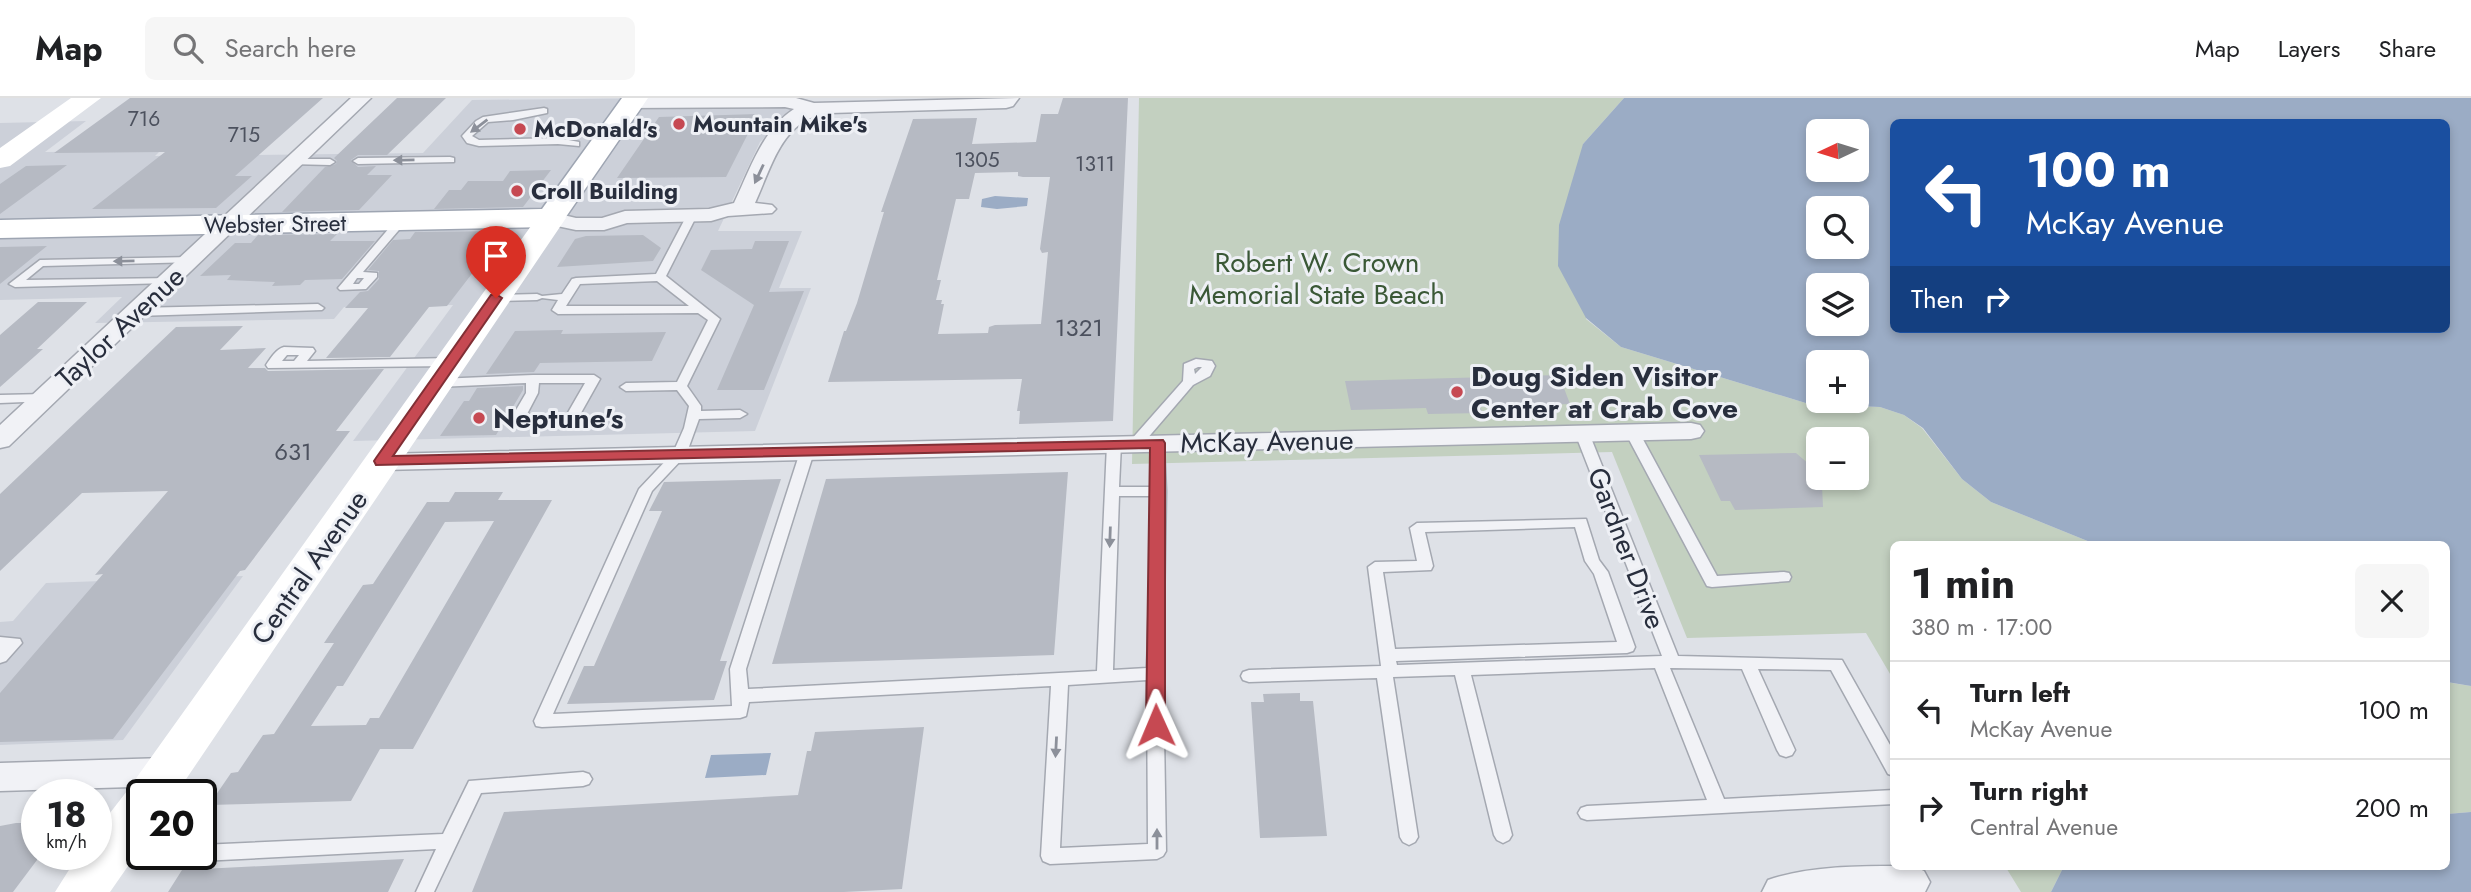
<!DOCTYPE html>
<html lang="en">
<head>
<meta charset="utf-8">
<style>
	:root { --surface:#fff; --page:#f6f6f6; --text:#202124; --muted:#757577; --line:#e0e0e0 }
	body { margin:0; font-family:Jost,sans-serif; background:var(--page); color:var(--text); height:100vh; display:flex; flex-direction:column; font-size:26px; white-space:nowrap }
	* { box-sizing:border-box; margin:0 }
	p { font-size:23px; color:var(--muted) }
	.icon { flex:none; width:38px; height:38px; fill:none; stroke:currentColor; stroke-width:2; stroke-linecap:round; stroke-linejoin:round }
	.map { position:relative; flex:1; overflow:hidden }
	.drawer { position:absolute; left:1890px; top:443px; width:560px; height:329px; display:flex; flex-direction:column; background:var(--surface); border-radius:10px; box-shadow:0 4px 10px #0003 }
	.drawer>* { flex:none }
	.banner { position:absolute; left:1890px; top:21px; width:560px; height:214px; border-radius:10px; box-shadow:0 4px 10px #0003; background:#1a4fa0; color:#fff; overflow:hidden }
	.needle { width:46px; rotate:266deg }
	.buttons { position:absolute; left:1806px; top:21px; display:grid; gap:14px }
	.buttons a { display:grid; place-items:center; width:63px; height:63px; border-radius:10px; background:var(--surface); box-shadow:0 4px 10px #0003; font-size:35px }
	.speed { position:absolute; left:21px; top:681px; display:flex; gap:14px; font-size:35px; font-weight:700; text-align:center }
	.speed>* { display:grid; place-content:center; width:91px; height:91px; border-radius:50%; background:var(--surface); box-shadow:0 4px 10px #0003; line-height:1 }
	.speed small { font-size:18px; font-weight:400 }
	.speed .limit { border:4px solid #111; border-radius:10px; background:#fff; color:#111 }
	.pin { position:absolute; display:grid; place-items:center; width:60px; height:60px; color:#fff; margin:-72px -30px; border-radius:50% 50% 50% 0; rotate:-45deg; box-shadow:0 0 7px #0007 }
	.pin .icon { rotate:45deg }
	.me { position:absolute; width:77px; margin:-38px; rotate:359deg; stroke-linejoin:round; filter:drop-shadow(0 0 5px #0008) }
	.turn { display:flex; align-items:center; gap:24px; height:147px; padding:0 21px; font-size:32px }
	.turn .icon { width:91px; height:91px; stroke-width:2.5 }
	.turn b { display:block; font-size:49px; line-height:60px }
	.then { display:flex; align-items:center; height:66px; padding:0 21px; background:#0003; gap:14px; font-size:26px }
	.round { display:grid; place-items:center; flex:none; width:74px; height:74px; border-radius:10px; background:var(--page) }
	.headline { display:flex; align-items:center; justify-content:space-between; height:119px; padding:0 21px }
	h1 { font-size:42px; font-weight:700; line-height:52px }
	ul { padding:0; list-style:none }
	li { display:flex; align-items:center; gap:21px; height:98px; padding:0 21px; border-top:2px solid var(--line) }
	li div { flex:1 }
	li b { display:block; font-size:26px }
	li em { font-style:normal }
	header { display:flex; align-items:center; gap:42px; box-sizing:border-box; height:98px; padding:0 35px; background:var(--surface); border-bottom:2px solid var(--line) }
	header strong { font-size:33px }
	nav { display:flex; gap:38px; margin-inline-start:auto; font-size:24px }
	.search { width:490px; height:63px; background:var(--page); display:flex; align-items:center; gap:18px; box-sizing:border-box; padding:0 24px; border-radius:10px; color:var(--muted); font-size:26px }
	.map>svg:first-child { display:block }
	.built { fill:#ccd0d9 }
	.green { fill:#c3d0c0; fill-rule:evenodd }
	.water { fill:#9bacc5; fill-rule:evenodd }
	.building { fill:#b6bac3; fill-rule:evenodd }
	.lines { fill:none; stroke-linecap:round; stroke-linejoin:round }
	.lane-casing { stroke:#a4a8b1; stroke-width:3 }
	.street-casing { stroke:#a4a8b1; stroke-width:3 }
	.primary-casing { stroke:#9ea5b2; stroke-width:3 }
	.lane { fill:#f1f2f6; fill-rule:evenodd }
	.street { fill:#f1f2f6; fill-rule:evenodd }
	.secondary { fill:#fff; fill-rule:evenodd }
	.primary { fill:#fff; fill-rule:evenodd }
	.oneway { fill:#8c909a }
	.route { fill:#c64952; stroke:#812f35; stroke-width:2 }
	.poi-dot { fill:#c64952; stroke:#eef0f5; stroke-width:2.5 }
	.labels { text-anchor:middle; stroke-width:6; stroke-linejoin:round; paint-order:stroke }
	.far-number-label { font-size:21px; fill:#4c515e }
	.far-poi-label { font-size:23px; font-weight:bold; fill:#282e3d; stroke:#eef0f5; text-anchor:start }
	.far-street-label { font-size:23px; fill:#282e3d; stroke:#eef0f5 }
	.number-label { font-size:24px; fill:#4c515e }
	.park-label { font-size:28px; fill:#3a5836; stroke:#eef0f5 }
	.street-label { font-size:28px; fill:#282e3d; stroke:#eef0f5 }
	.poi-label { font-size:28px; font-weight:bold; fill:#282e3d; stroke:#eef0f5; text-anchor:start }
</style>
</head>
<body>
<header>
<strong>Map</strong>
<div class="search"><svg class="icon" aria-label="search" viewBox="0 0 24 24"><circle cx="10" cy="10" r="6"/><path d="M15 15l6 6"/></svg>Search here</div>
<nav><a>Map</a><a>Layers</a><a>Share</a></nav>
</header>
<div class="map">
<svg width="2471" height="794" viewBox="0 0 2471 794">
	<rect width="100%" height="100%" fill="#dee1e7"/>
	<path class="built" d="M667,0L798,8L760,44L718,133H802L779,190H811L755,333L353,343L453,207L344,209L334,221L95,225L122,199L0,202V25L86,23L45,54L160,53L155,58L423,55L472,2Z
		M243,478L123,642L0,647V524L13,523L46,485Z"/>
	<path class="green" d="M1139,0H1624L1583,46L1586,221L1621,249L1809,306L1880,309L1904,317L1922,330L1962,381L1991,404L2095,446H1894L1893,581L1866,535L1687,540L1612,354L1132,366ZM1818,341H1857V380H1818Z
		M2446,584L2471,588V714L2447,716Z
		M2005,768H2064L2051,794H2021Z"/>
	<path class="water" d="M1624,0H2471V588L2447,584L2446,446H2095L1991,404L1962,381L1923,330L1904,317L1880,309L1809,306L1621,249L1586,220L1558,168L1559,127L1583,46ZM1894,24H2446V231H1894ZM1818,33H1857V72H1818ZM1818,110H1857V149H1818ZM1818,187H1857V226H1818ZM1818,264H1857V303H1818Z
		M995,98L1028,100L1027,108L997,111L981,109L982,101Z
		M771,655L766,677L705,680L711,657Z
		M2471,714V794H2051L2064,768H2446L2447,716Z"/>
	<path class="building" d="M130,0H323L235,78H252L216,110L92,111L165,54L54,55Z
		M397,0H446L387,57H358L351,62L358,69L376,68L367,77H392L359,112L282,114L325,69L336,66L337,63L334,60Z
		M1063,0H1128L1113,323L1019,326L1020,313H1017L1022,281L828,284L844,233H846L857,205L884,114H881L913,21L977,20L972,46L1036,44L1041,16H1058ZM1018,74V78L1023,79H1050L1040,151L1042,155L1048,154L1041,226L995,227L989,229L988,235L938,236L944,206H941L942,202H936L941,182H937L956,101H969L975,75Z
		M758,16L726,79L617,80L659,19Z
		M67,67L0,116V86L26,68Z
		M551,72L523,109L434,111L449,92H461L468,83H503L510,73Z
		M505,133L447,208L429,209L390,259L326,260L368,210H345L360,194L368,193L379,181V173L368,172L393,142L410,141L415,134Z
		M337,136L330,143H375L342,181L305,182L300,187L272,188L275,184L227,182L231,177L200,178L235,145H251L258,137Z
		M643,137L661,150L653,163L557,169L575,141L586,138Z
		M755,143H789L769,194L804,193L764,292H717L754,207L701,172L711,152L752,151Z
		M47,148L0,186V149Z
		M38,204H87L37,251H43L0,289V237Z
		M243,228L220,252L266,250L248,270H265L268,273L384,271L336,333H350L245,472L240,473L113,641L0,644V595L103,476L95,477L168,393L82,395L0,473V396L176,229Z
		M563,232L561,236L666,234L652,263L540,265L534,274L486,276L515,233Z
		M1559,277L1570,306L1480,309L1483,315L1428,316L1426,310L1351,312L1345,283Z
		M523,288V292L496,337L440,338L464,303H469L477,290Z
		M1796,355L1810,367L1819,381L1822,388L1823,409L1735,412L1730,403H1721L1699,357Z
		M1068,374L1054,557L772,566L826,381Z
		M781,381L720,563H727L714,602L567,606L584,568H594L662,413H649L664,384Z
		M455,394H503L498,402H552L413,651H380L351,703L209,707L231,675L238,674L263,637L274,636L334,545H324L363,487L373,486L427,404H449ZM494,423L379,620H370L366,627L311,628L337,588H343L445,424Z
		M1300,595V603H1313L1327,738L1260,740L1251,604H1264L1263,596Z
		M924,629L902,791L844,794H472L504,714L798,697L807,653H811L815,634Z
		M16,725H37V762L13,794H0V728Z
		M404,761L388,794H168L182,772Z"/>
	<g class="lines">
		<defs>
			<path id="lane" d="M544,10L547,11V15L513,22L488,24L472,38L479,42L558,40L579,44V48L558,46L479,48L467,45L462,38L476,23L483,19Z
				M450,59L454,60V64L358,66L353,63L358,60Z
				M293,61H330L335,64L330,67L289,66L288,64Z
				M692,114L697,117L666,178L720,221L687,288L701,308V313L740,312L747,316L740,320L699,321L686,357L652,393L553,616L732,608L730,571L800,354L807,350L814,354L746,571L748,591L1097,573L1107,346L1114,342L1121,346L1119,389H1152L1150,345L1157,341L1164,345L1166,393L1163,576L1166,753L1163,758L1157,761L1050,766L1043,763L1041,758L1051,588L749,604L746,618L740,620L542,629L536,628L534,623L639,391L673,355L684,330L689,308L677,292L626,293L620,289L626,285L677,284L708,222L698,215L558,216L552,212L558,202L542,200L537,202L496,203L490,200L496,197L537,196L542,198L562,196L572,181L576,180L656,176L687,117ZM657,183L689,208H566L580,186ZM1119,398H1152L1147,570L1113,572ZM1147,582L1148,746L1060,750L1068,587Z
				M400,121L404,122V126L363,174L377,175V179L366,191L340,192L338,190L396,122ZM357,180H364L359,186H353Z
				M192,159L198,162L196,164L43,168L26,182L174,180L176,182L170,185L15,189L9,186L40,162Z
				M318,206L324,210L322,212L136,218L130,214L136,210Z
				M284,249L313,250L315,253L307,263L451,260L457,264L451,268L268,270L266,267C270,261 276,251 284,249ZM287,257H299L294,263H282Z
				M1196,261L1212,263L1215,268L1210,278L1193,287L1140,349H1130L1128,346L1130,343L1183,283L1184,266ZM1198,269H1202L1195,276L1194,271Z
				M533,277H594L600,281L577,322C565,331 529,325 514,322L512,319L526,295V285L438,289L432,285L438,281ZM539,285H585L566,318L527,316L538,295Z
				M45,296L50,297L51,300L50,303L0,305V297Z
				M1632,330L1639,334L1717,478L1784,474L1789,475L1791,479L1789,483L1712,489L1707,488L1625,334Z
				M1582,331L1589,335L1678,558L1842,562L1894,654V678L1888,676L1831,572L1758,571L1795,652L1792,657L1786,659L1780,657L1777,652L1742,571L1670,570L1724,701L1894,692V706L1587,722L1581,720L1578,715L1581,710L1587,708L1707,702L1655,570L1471,577L1512,737L1509,742L1503,745L1497,742L1494,737L1455,577L1393,579L1418,739L1415,744L1409,747L1403,744L1400,739L1377,580L1249,584L1243,582L1241,578L1243,574L1249,572L1381,568L1368,469L1375,464L1417,463L1410,430L1417,425L1586,421L1599,462L1608,474L1635,549L1633,553L1627,555L1396,563L1397,567L1662,558L1575,335ZM1575,429L1585,463L1594,476L1617,544L1395,551L1383,474L1431,472L1433,468L1425,434Z
				M0,539L20,541L22,545L6,563L0,565Z
				M583,674L589,676L592,681L589,686L583,688L481,695L434,794H416L436,751L201,763L195,760L192,756H201V747L443,736L469,683Z
				M142,750V756H181L178,761L172,764L118,767L111,764L109,759L111,754Z"/>
			<path id="street" d="M351,0H371L9,348L0,350V327Z
				M631,0H796L814,5L1019,0L1013,8L1006,10L830,15C783,19 772,68 755,105L772,107L776,111L772,115L728,118L711,123L627,125L604,132H576L543,125L540,120L543,115L551,114L576,120H602L625,113L709,111L734,105C750,72 762,32 794,11L785,9L624,10L622,6L624,2Z
				M1691,325L1700,327L1704,333L1700,339L1691,341L382,372L372,370L368,364L372,358L382,356Z
				M165,660L177,664L182,674L177,684L165,688L0,693V665Z
				M1912,768L1924,773L1930,784L1925,794H1762L1768,782C1811,767 1866,768 1912,768Z"/>
			<path id="primary" d="M622,0H648L561,126L551,129L0,140V122L542,111Z"/>
		</defs>
		<use href="#lane" class="lane-casing"/>
		<use href="#street" class="street-casing"/>
		<use href="#primary" class="primary-casing"/>
		<use href="#lane" class="lane"/>
		<use href="#street" class="street"/>
		<path class="secondary" d="M71,0H101L10,68L0,70V50Z
			M551,111L561,114L566,120L176,696H142V748L110,794H55L79,756H96V733L127,693L541,114Z"/>
		<use href="#primary" class="primary"/>
	</g>
	<defs><path id="oneway-solid" d="M-6-.8H1V-3.2L6.5 0L1 3.2V.8H-6Z" transform="scale(1.75)"/></defs>
	<g class="oneway">
		<use href="#oneway-solid" transform="translate(479 28) rotate(143)"/>
		<use href="#oneway-solid" transform="translate(404 62) rotate(179)"/>
		<use href="#oneway-solid" transform="translate(759 76) rotate(115)"/>
		<use href="#oneway-solid" transform="translate(124 163) rotate(179)"/>
		<use href="#oneway-solid" transform="translate(1110 439) rotate(92)"/>
		<use href="#oneway-solid" transform="translate(1056 649) rotate(93)"/>
		<use href="#oneway-solid" transform="translate(1157 741) rotate(-90)"/>
	</g>
	<path class="route" d="M496,196L502,200L393,358L1163,342L1165,345V627L1162,632L1156,634L1149,632L1146,627L1150,350L376,367L374,363L376,360L491,197Z"/>
	<g class="poi-dot">
		<circle cx="679" cy="26" r="7"/>
		<circle cx="520" cy="31" r="7"/>
		<circle cx="517" cy="93" r="7"/>
		<circle cx="1457" cy="294" r="7"/>
		<circle cx="479" cy="320" r="7"/>
	</g>
	<g class="labels">
		<g class="far-number-label">
			<text x="144" y="28">716</text>
			<text x="244" y="44">715</text>
			<text x="977" y="69">1305</text>
			<text x="1095" y="73">1311</text>
		</g>
		<g class="far-poi-label">
			<text x="693" y="34">Mountain Mike's</text>
			<text x="534" y="39">McDonald's</text>
			<text x="531" y="101">Croll Building</text>
		</g>
		<g class="far-street-label">
			<text transform="translate(275 126) rotate(-1)" y="8">Webster Street</text>
		</g>
		<g class="number-label">
			<text x="1079" y="238">1321</text>
			<text x="293" y="362">631</text>
		</g>
		<g class="park-label">
			<text x="1317" y="174">Robert W. Crown<tspan x="1317" dy="32">Memorial State Beach</tspan></text>
		</g>
		<g class="street-label">
			<text transform="translate(120 229) rotate(-43)" y="10">Taylor Avenue</text>
			<text transform="translate(1267 343) rotate(-1)" y="10">McKay Avenue</text>
			<text transform="translate(1627 450) rotate(69)" y="10">Gardner Drive</text>
			<text transform="translate(309 469) rotate(-55)" y="10">Central Avenue</text>
		</g>
		<g class="poi-label">
			<text x="1471" y="288">Doug Siden Visitor<tspan x="1471" dy="32">Center at Crab Cove</tspan></text>
			<text x="493" y="330">Neptune's</text>
		</g>
	</g>
</svg>
<div class="buttons">
<a><svg class="needle" viewBox="-14 -14 28 28"><path d="M0-13l5 13h-10z" fill="#e53935"/><path d="M0 13l5-13h-10z" fill="#757577"/></svg></a>
<a><svg class="icon" aria-label="search" viewBox="0 0 24 24"><circle cx="10" cy="10" r="6"/><path d="M15 15l6 6"/></svg></a>
<a><svg class="icon" aria-label="layers" viewBox="0 0 24 24"><path d="M12 4l9 5-9 5-9-5zM3 14l9 5 9-5"/></svg></a>
<a>+</a>
<a>−</a>
</div>
<div class="speed"><div>18<small>km/h</small></div><div class="limit">20</div></div>
<div class="pin" style="left:496px;top:200px;background:#d93025"><svg class="icon" aria-label="arrive" viewBox="0 0 24 24"><path d="M6 21V4h12l-3 4 3 4H6"/></svg></div>
<svg class="me" style="left:1156px;top:627px" viewBox="-20 -20 40 40"><path d="M0-17L14 15 0 8-14 15z" fill="#c64952" stroke="#fff" stroke-width="4"/></svg>
<div class="banner">
<div class="turn"><svg class="icon" aria-label="left" viewBox="0 0 24 24"><path d="M17 20v-9H6M10 6l-5 5 5 5"/></svg><div><b>100 m</b>McKay Avenue</div></div>
<div class="then">Then<svg class="icon" aria-label="right" viewBox="0 0 24 24"><path d="M7 20v-9h11M14 6l5 5-5 5"/></svg></div>
</div>
<section class="drawer">
<div class="headline"><div><h1>1 min</h1><p>380 m · 17:00</p></div><a class="round"><svg class="icon" aria-label="close" viewBox="0 0 24 24"><path d="M6 6l12 12M18 6L6 18"/></svg></a></div>
<ul>
<li><svg class="icon" aria-label="left" viewBox="0 0 24 24"><path d="M17 20v-9H6M10 6l-5 5 5 5"/></svg><div><b>Turn left</b><p>McKay Avenue</p></div><em>100 m</em></li>
<li><svg class="icon" aria-label="right" viewBox="0 0 24 24"><path d="M7 20v-9h11M14 6l5 5-5 5"/></svg><div><b>Turn right</b><p>Central Avenue</p></div><em>200 m</em></li>
</ul>
</section>
</div>
</body>
</html>
